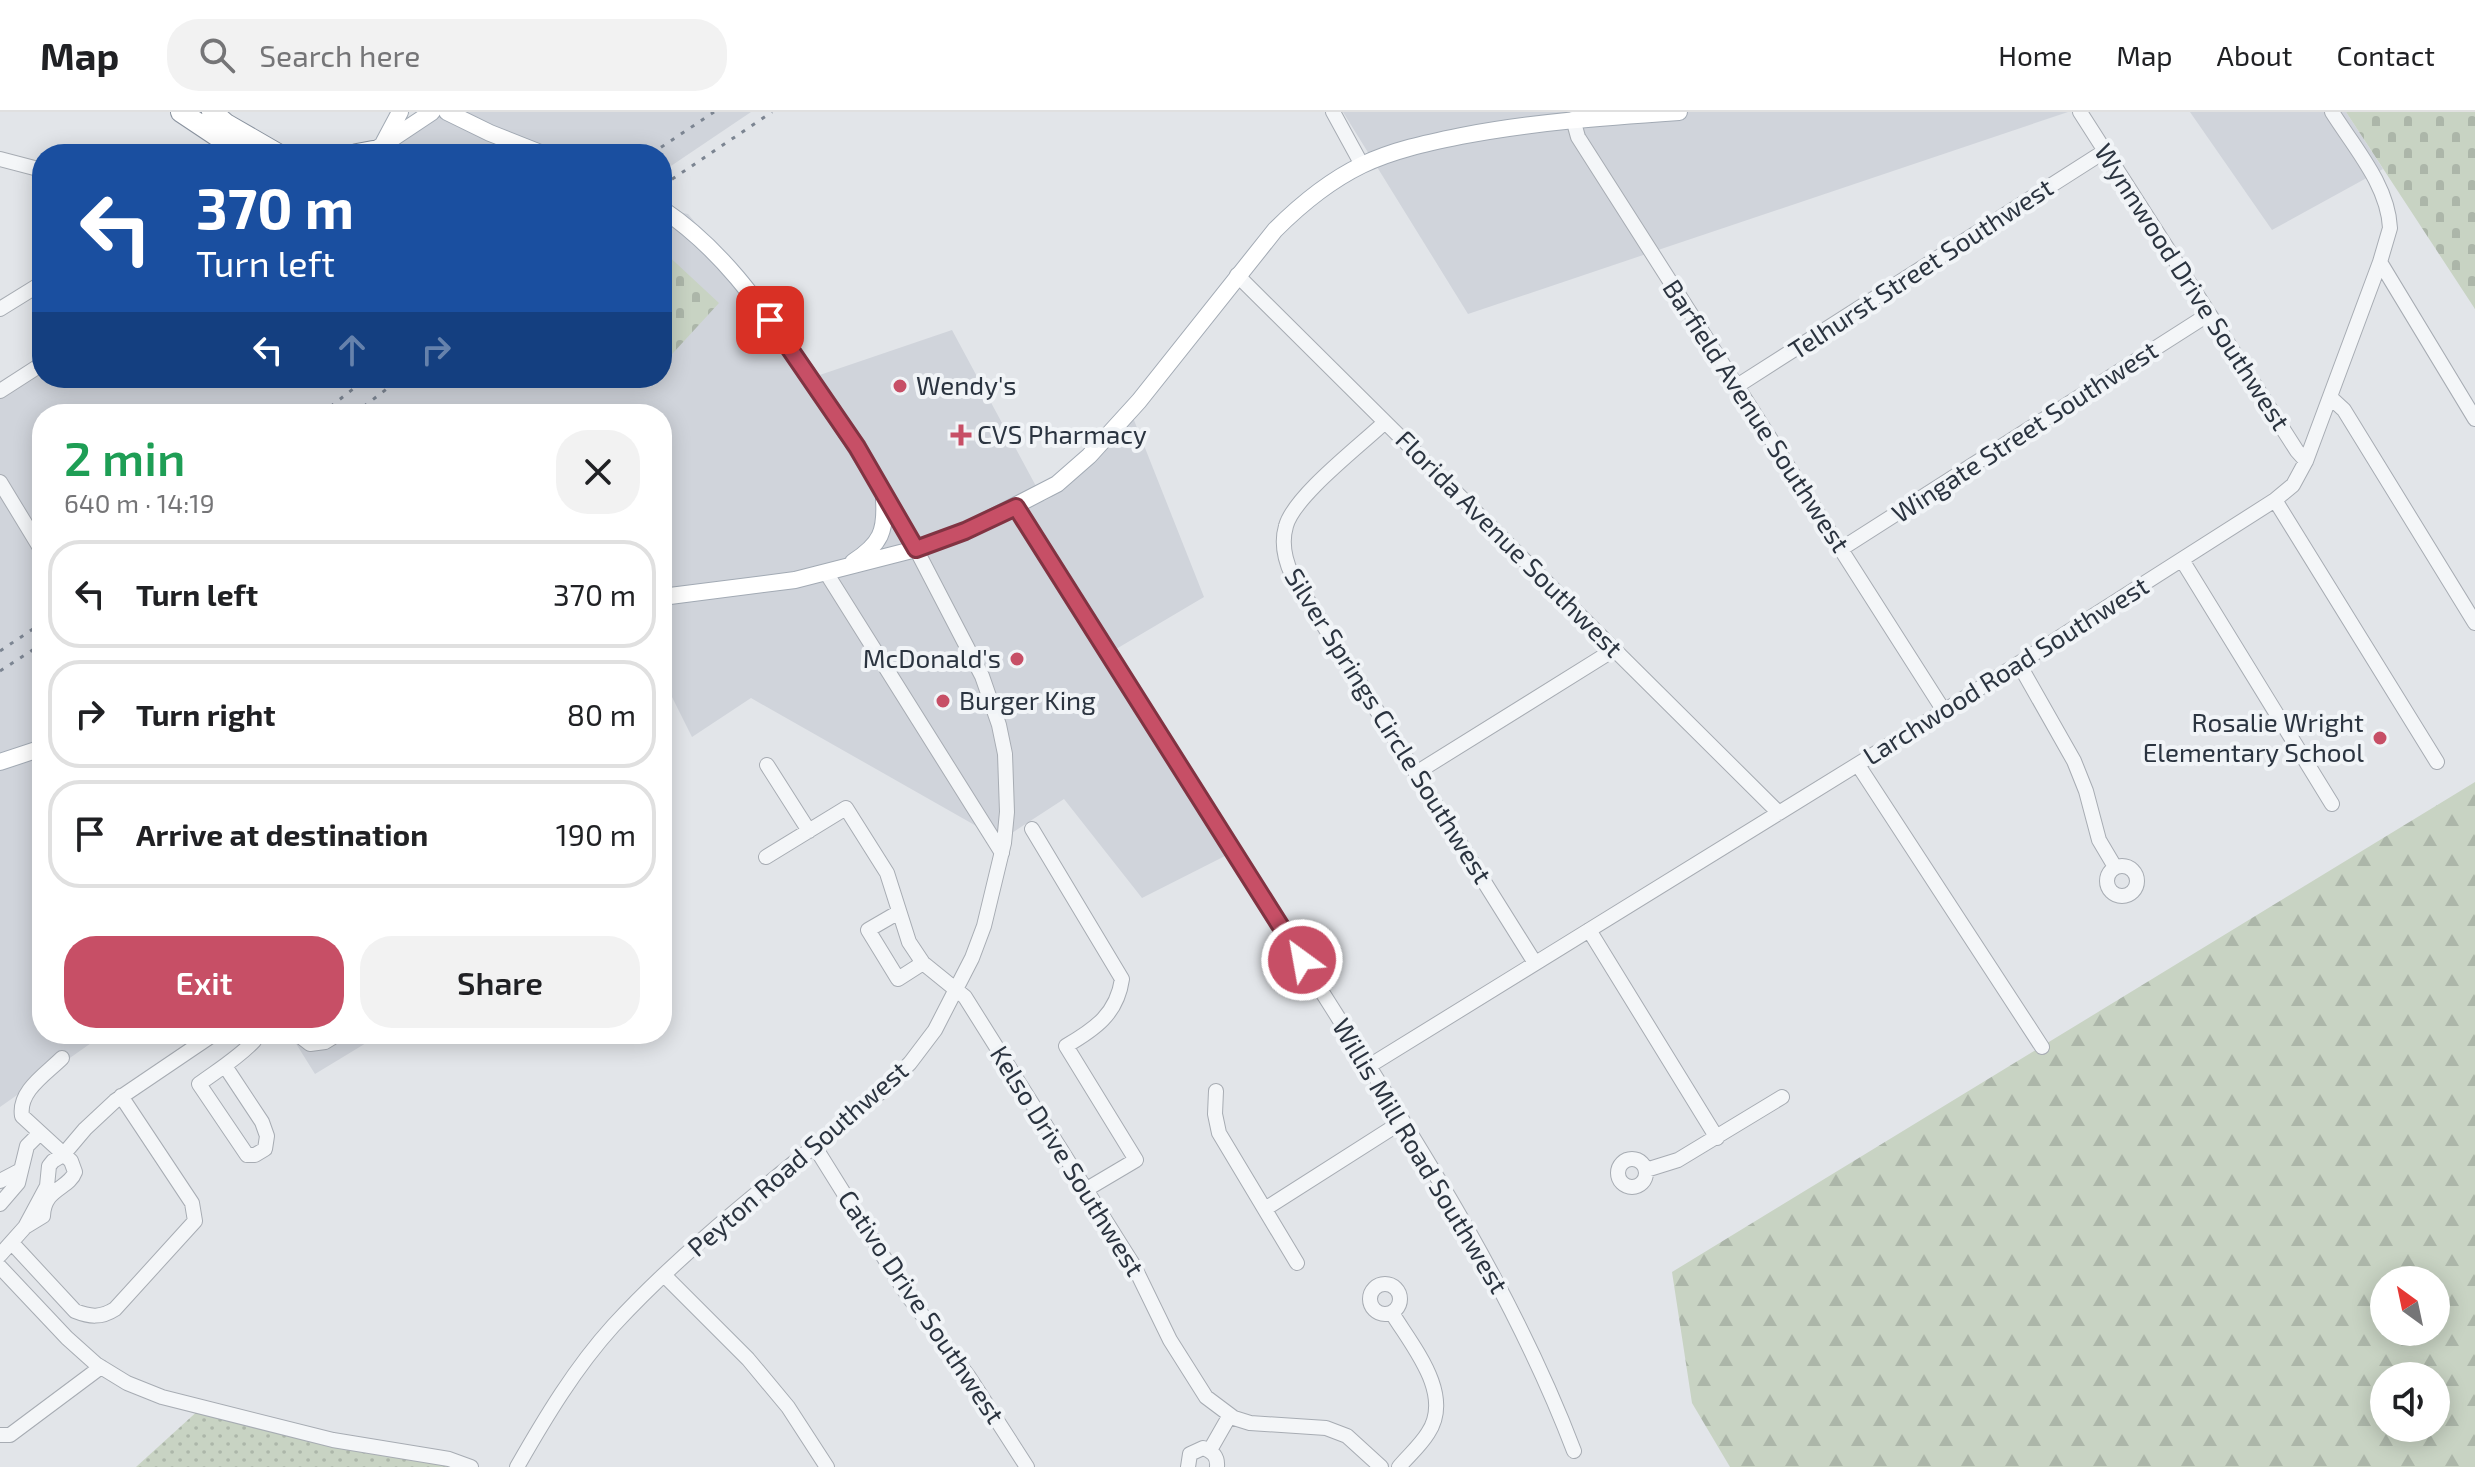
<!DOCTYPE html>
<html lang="en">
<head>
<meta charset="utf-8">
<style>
	:root { --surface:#fff; --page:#f2f2f2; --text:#202124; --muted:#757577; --line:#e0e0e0; --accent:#c74f66 }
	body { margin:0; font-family:"Exo 2",sans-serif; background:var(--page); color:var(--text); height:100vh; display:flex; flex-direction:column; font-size:30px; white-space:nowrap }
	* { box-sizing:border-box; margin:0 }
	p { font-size:26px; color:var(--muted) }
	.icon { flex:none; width:44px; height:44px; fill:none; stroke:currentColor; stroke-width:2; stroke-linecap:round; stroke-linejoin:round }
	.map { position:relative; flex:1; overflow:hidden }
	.sheet { position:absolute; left:32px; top:292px; width:640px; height:640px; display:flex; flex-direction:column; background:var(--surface); border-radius:32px; box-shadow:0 4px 20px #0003 }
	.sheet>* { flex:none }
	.banner { position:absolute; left:32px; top:32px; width:640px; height:244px; border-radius:32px; box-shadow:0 4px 20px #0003; background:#1a4fa0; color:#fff; overflow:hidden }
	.needle { width:52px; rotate:327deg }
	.buttons { position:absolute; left:2370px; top:1154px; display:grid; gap:16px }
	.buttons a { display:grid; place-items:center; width:80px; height:80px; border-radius:50%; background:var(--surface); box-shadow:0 4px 20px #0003; font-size:40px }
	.pin { position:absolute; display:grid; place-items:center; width:68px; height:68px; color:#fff; margin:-34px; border-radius:16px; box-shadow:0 4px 12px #0006 }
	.me { position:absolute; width:88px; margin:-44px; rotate:328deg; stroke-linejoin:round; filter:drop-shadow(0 0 6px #0008) }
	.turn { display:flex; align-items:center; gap:28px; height:168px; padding:0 32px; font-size:36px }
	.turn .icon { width:104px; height:104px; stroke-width:2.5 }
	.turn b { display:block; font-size:56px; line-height:68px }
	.lanes { display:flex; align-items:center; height:76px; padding:0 32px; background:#0003; justify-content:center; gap:40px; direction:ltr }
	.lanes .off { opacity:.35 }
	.round { display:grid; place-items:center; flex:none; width:84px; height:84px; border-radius:32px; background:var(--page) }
	.head { display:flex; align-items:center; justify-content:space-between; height:136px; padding:0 32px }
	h1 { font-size:48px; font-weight:600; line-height:60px; color:#1e9e55 }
	.cta { display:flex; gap:16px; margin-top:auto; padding:16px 32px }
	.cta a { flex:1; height:92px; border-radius:32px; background:var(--accent); color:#fff; font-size:32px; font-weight:600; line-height:92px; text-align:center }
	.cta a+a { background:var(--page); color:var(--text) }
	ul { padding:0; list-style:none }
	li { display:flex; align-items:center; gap:24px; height:108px; margin:0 16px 12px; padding:0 16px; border:4px solid var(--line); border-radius:32px }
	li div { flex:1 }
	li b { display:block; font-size:30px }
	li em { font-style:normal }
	header { display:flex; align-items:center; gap:48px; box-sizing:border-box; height:112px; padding:0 40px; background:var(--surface); border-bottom:2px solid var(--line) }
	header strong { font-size:38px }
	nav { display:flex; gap:44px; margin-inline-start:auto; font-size:28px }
	.search { width:560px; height:72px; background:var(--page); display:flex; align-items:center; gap:20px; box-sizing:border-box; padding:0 28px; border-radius:32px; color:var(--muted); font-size:30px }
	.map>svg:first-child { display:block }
	.built { fill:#d0d4db }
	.forest { fill:url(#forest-firs); fill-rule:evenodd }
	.cemetery { fill:url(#cemetery-stones) }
	.park { fill:url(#park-dots) }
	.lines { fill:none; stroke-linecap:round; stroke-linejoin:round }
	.minor-casing { stroke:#a7acb3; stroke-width:16 }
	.major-casing { stroke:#a2aab4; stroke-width:18 }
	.highway-casing { stroke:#8a939f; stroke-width:22 }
	.minor { stroke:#f4f6f8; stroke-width:14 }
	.major { stroke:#fff; stroke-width:16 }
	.highway { stroke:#fff; stroke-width:20 }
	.rail { stroke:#7c8592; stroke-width:3; stroke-dasharray:4 8; stroke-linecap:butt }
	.route-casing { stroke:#813342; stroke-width:20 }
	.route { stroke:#c74f66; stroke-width:14 }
	.poi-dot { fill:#c74f66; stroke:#f1f4f7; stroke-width:3 }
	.labels { text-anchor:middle; stroke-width:8; stroke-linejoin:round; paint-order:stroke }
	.street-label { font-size:26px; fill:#2b3440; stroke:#f1f4f7 }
	.poi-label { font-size:26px; fill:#2b3440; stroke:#f1f4f7; text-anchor:start }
</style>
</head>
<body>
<header>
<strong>Map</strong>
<div class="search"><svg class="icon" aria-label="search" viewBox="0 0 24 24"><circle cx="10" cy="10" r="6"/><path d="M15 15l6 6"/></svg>Search here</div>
<nav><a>Home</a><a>Map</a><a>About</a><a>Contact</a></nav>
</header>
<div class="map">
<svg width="2475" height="1355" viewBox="0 0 2475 1355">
	<defs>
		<pattern id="forest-firs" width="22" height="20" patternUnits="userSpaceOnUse" patternTransform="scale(2)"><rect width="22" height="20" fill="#c8d3c3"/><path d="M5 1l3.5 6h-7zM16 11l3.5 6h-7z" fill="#acb6a9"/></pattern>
		<pattern id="cemetery-stones" width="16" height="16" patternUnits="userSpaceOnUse" patternTransform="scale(2)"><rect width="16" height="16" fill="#c8d3c3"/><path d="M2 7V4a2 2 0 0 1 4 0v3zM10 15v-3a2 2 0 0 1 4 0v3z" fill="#acb6a9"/></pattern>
		<pattern id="park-dots" width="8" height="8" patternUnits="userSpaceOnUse" patternTransform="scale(2)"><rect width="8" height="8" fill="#c8d3c3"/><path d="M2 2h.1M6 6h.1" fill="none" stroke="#acb6a9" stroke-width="1.8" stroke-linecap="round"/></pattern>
	</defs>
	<rect width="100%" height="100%" fill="#e2e5e9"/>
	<path class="built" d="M445,0H751L662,60V42H374Z
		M1343,0H2068L1468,202Z
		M2190,0H2346L2383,57L2272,118Z
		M662,97L688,102L751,176L808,267L952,218L1044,389L1050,386L1130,298L1204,485L1106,543L1225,744L1142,786L1064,687L1001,728L751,586L692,625L667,575L662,576V302H42V922H104L0,995V277L42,250V266H662Z
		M290,922H381L315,962Z"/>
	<path class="forest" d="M2475,670V1355H1730L1692,1291L1672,1160ZM2384,1168H2436V1220H2384ZM2384,1264H2436V1316H2384Z"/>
	<path class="cemetery" d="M2346,0H2475V197Z
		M662,138L719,191L662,253Z"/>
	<path class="park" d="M201,1296L430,1348L451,1355H136Z"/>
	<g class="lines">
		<defs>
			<path id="minor" d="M1333,0L1362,53
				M2080,0L2297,339L2306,349
				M1573,7L1578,25L1944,599
				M0,47L42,58
				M2380,150L2475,307
				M1237,163L1779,701
				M0,197L42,171
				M1737,274L2105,39
				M0,279L42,252
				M2331,286L2344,298L2475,511
				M1385,310C1361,333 1294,384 1286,414C1281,431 1285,448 1292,463L1535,851
				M0,370L42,439
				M2275,388L2437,650
				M1016,395C1118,557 1220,718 1322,880C1415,1027 1512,1176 1574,1339
				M1841,437L2209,202
				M2182,448L2332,692
				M827,462L1002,741
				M2019,552L2074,649L2086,679L2099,728L2115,755
				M767,653L809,719
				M1858,653L2042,935
				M1416,661L1615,537
				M1032,717L1122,867C1117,902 1095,917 1066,934L1136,1048L1087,1077
				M766,745L846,696L887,761L909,830L923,851L965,885L1134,1154L1170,1228L1206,1285L1234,1306L1250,1311L1326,1316L1347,1324L1381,1355
				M2107 769a15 15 0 1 1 30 0a15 15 0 1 1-30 0Z
				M899,800L868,818L898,867L923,851
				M1589,818L1717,1026
				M297,922L310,932L325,930L338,922
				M225,954L262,1010L267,1024L265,1037L255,1043H247L199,972C218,958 238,946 254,929L253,922
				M1369,954L1944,599L2275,388L2293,373L2306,349L2380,150L2390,116C2388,73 2354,35 2332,0
				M1216,979L1215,1002L1219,1021L1297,1151
				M815,1035L908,1184L969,1265L1027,1355
				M1618 1061a14 14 0 1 1 28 0a14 14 0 1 1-28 0Z
				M1646,1058L1678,1048L1782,985
				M0,1069L19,1059
				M0,1092L18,1071L27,1034L40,1021
				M1265,1097L1403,1009
				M25,1115L43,1104C44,1076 69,1077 75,1060L71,1049L22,1004C18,979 46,962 62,946
				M12,1131L75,1199C90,1205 101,1206 115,1197L195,1109L192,1091L121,984
				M0,1143L25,1115L47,1074L49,1054L53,1049L63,1043L85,1017L115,989L214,922
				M0,1155L67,1226L96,1252L127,1271L162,1285L333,1328L449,1347L471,1355
				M664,1163L748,1247L788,1295L827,1355
				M1370 1187a15 15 0 1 1 30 0a15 15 0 1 1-30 0Z
				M1392,1201C1412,1234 1454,1282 1428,1321C1420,1334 1408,1344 1399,1355
				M0,1323H10L101,1255
				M1210,1338L1230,1303
				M517,1355C545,1306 575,1256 613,1214C693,1127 792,1054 883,978L910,951L935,918L972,846L984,814L1004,731L1007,700L1005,642L999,613L982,564L916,437
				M1188,1355L1190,1342L1203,1336C1212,1339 1218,1344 1217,1355"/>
			<path id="major" d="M447,0L490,21L543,42
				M384,30L400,0
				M369,42L432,0
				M662,97C725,139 764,199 807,261C846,318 882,376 916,437
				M853,450C881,432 886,419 884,387
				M662,485L795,468L916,437L966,419L1057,372L1089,344L1139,289L1275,118C1301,92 1329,69 1362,53C1393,38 1427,31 1461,24C1533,10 1606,5 1679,0
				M0,650L42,636"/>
			<path id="highway" d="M181,0L244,42
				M212,0L226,12L278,42
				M357,42L373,39"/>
		</defs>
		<use href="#minor" class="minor-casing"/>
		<use href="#major" class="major-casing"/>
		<use href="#highway" class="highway-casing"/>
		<use href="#minor" class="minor"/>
		<use href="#major" class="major"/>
		<use href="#highway" class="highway"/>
		<path class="rail" d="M651,42L714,0
			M662,74L772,0
			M321,302L367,266
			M354,302L401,266
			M0,539L42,511
			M0,559L42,532"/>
	</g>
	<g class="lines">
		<defs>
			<path id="route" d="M770,208L857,335L916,437L965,419L1016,395L1302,848"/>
		</defs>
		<use href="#route" class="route-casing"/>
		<use href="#route" class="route"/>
	</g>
	<g class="poi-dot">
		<circle cx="900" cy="274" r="8"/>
		<path d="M957 311h8v8h8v8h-8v8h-8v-8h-8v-8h8z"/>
		<circle cx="1017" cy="547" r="8"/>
		<circle cx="943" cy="589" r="8"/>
		<circle cx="2380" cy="626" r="8"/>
	</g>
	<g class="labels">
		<g class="street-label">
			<text transform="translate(1921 157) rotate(-33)" y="9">Telhurst Street Southwest</text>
			<text transform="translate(2192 175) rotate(57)" y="9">Wynnwood Drive Southwest</text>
			<text transform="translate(1756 304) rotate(57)" y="9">Barfield Avenue Southwest</text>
			<text transform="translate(2025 320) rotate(-33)" y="9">Wingate Street Southwest</text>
			<text transform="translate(1509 432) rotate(45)" y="9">Florida Avenue Southwest</text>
			<text transform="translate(2006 559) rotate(-32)" y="9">Larchwood Road Southwest</text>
			<text transform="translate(1388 614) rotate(58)" y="9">Silver Springs Circle Southwest</text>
			<text transform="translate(1420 1044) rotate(59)" y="9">Willis Mill Road Southwest</text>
			<text transform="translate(798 1047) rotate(-41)" y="9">Peyton Road Southwest</text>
			<text transform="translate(1067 1049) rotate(58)" y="9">Kelso Drive Southwest</text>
			<text transform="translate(921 1195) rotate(56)" y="9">Cativo Drive Southwest</text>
		</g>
		<g class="poi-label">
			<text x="916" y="283">Wendy's</text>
			<text x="977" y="332">CVS Pharmacy</text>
			<text x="1001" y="556" text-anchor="end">McDonald's</text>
			<text x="959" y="598">Burger King</text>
			<text x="2364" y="620" text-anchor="end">Rosalie Wright<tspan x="2364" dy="30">Elementary School</tspan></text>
		</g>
	</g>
</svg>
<div class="buttons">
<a><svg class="needle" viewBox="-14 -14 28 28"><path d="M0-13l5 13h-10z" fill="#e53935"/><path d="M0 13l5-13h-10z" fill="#757577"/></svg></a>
<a><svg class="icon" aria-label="sound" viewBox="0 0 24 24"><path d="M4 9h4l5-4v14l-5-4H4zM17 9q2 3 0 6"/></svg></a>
</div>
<div class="pin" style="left:770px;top:208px;background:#d93025"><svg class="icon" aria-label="arrive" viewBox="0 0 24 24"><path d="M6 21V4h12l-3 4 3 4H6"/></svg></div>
<svg class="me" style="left:1302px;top:848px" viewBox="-20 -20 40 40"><circle r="17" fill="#c74f66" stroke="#fff" stroke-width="3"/><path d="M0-11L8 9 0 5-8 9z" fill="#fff"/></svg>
<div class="banner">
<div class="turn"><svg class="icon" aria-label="left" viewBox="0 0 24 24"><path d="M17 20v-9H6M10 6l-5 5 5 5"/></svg><div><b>370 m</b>Turn left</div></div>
<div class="lanes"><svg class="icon" aria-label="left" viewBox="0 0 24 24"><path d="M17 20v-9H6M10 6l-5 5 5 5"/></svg><svg class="icon off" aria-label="ahead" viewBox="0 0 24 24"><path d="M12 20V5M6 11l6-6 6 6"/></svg><svg class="icon off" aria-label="right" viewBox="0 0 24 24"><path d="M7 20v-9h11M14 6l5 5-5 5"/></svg></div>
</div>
<section class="sheet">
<div class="head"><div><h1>2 min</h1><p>640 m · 14:19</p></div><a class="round"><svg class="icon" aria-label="close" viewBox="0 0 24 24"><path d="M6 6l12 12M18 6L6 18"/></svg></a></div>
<ul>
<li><svg class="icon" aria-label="left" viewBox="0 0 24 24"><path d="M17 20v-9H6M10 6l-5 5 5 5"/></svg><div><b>Turn left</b></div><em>370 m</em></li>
<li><svg class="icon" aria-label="right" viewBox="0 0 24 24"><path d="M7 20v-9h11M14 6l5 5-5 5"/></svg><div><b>Turn right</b></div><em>80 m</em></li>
<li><svg class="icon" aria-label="arrive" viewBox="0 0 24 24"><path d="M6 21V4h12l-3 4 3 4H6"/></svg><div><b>Arrive at destination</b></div><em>190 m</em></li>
</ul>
<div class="cta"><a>Exit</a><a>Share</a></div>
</section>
</div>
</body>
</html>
